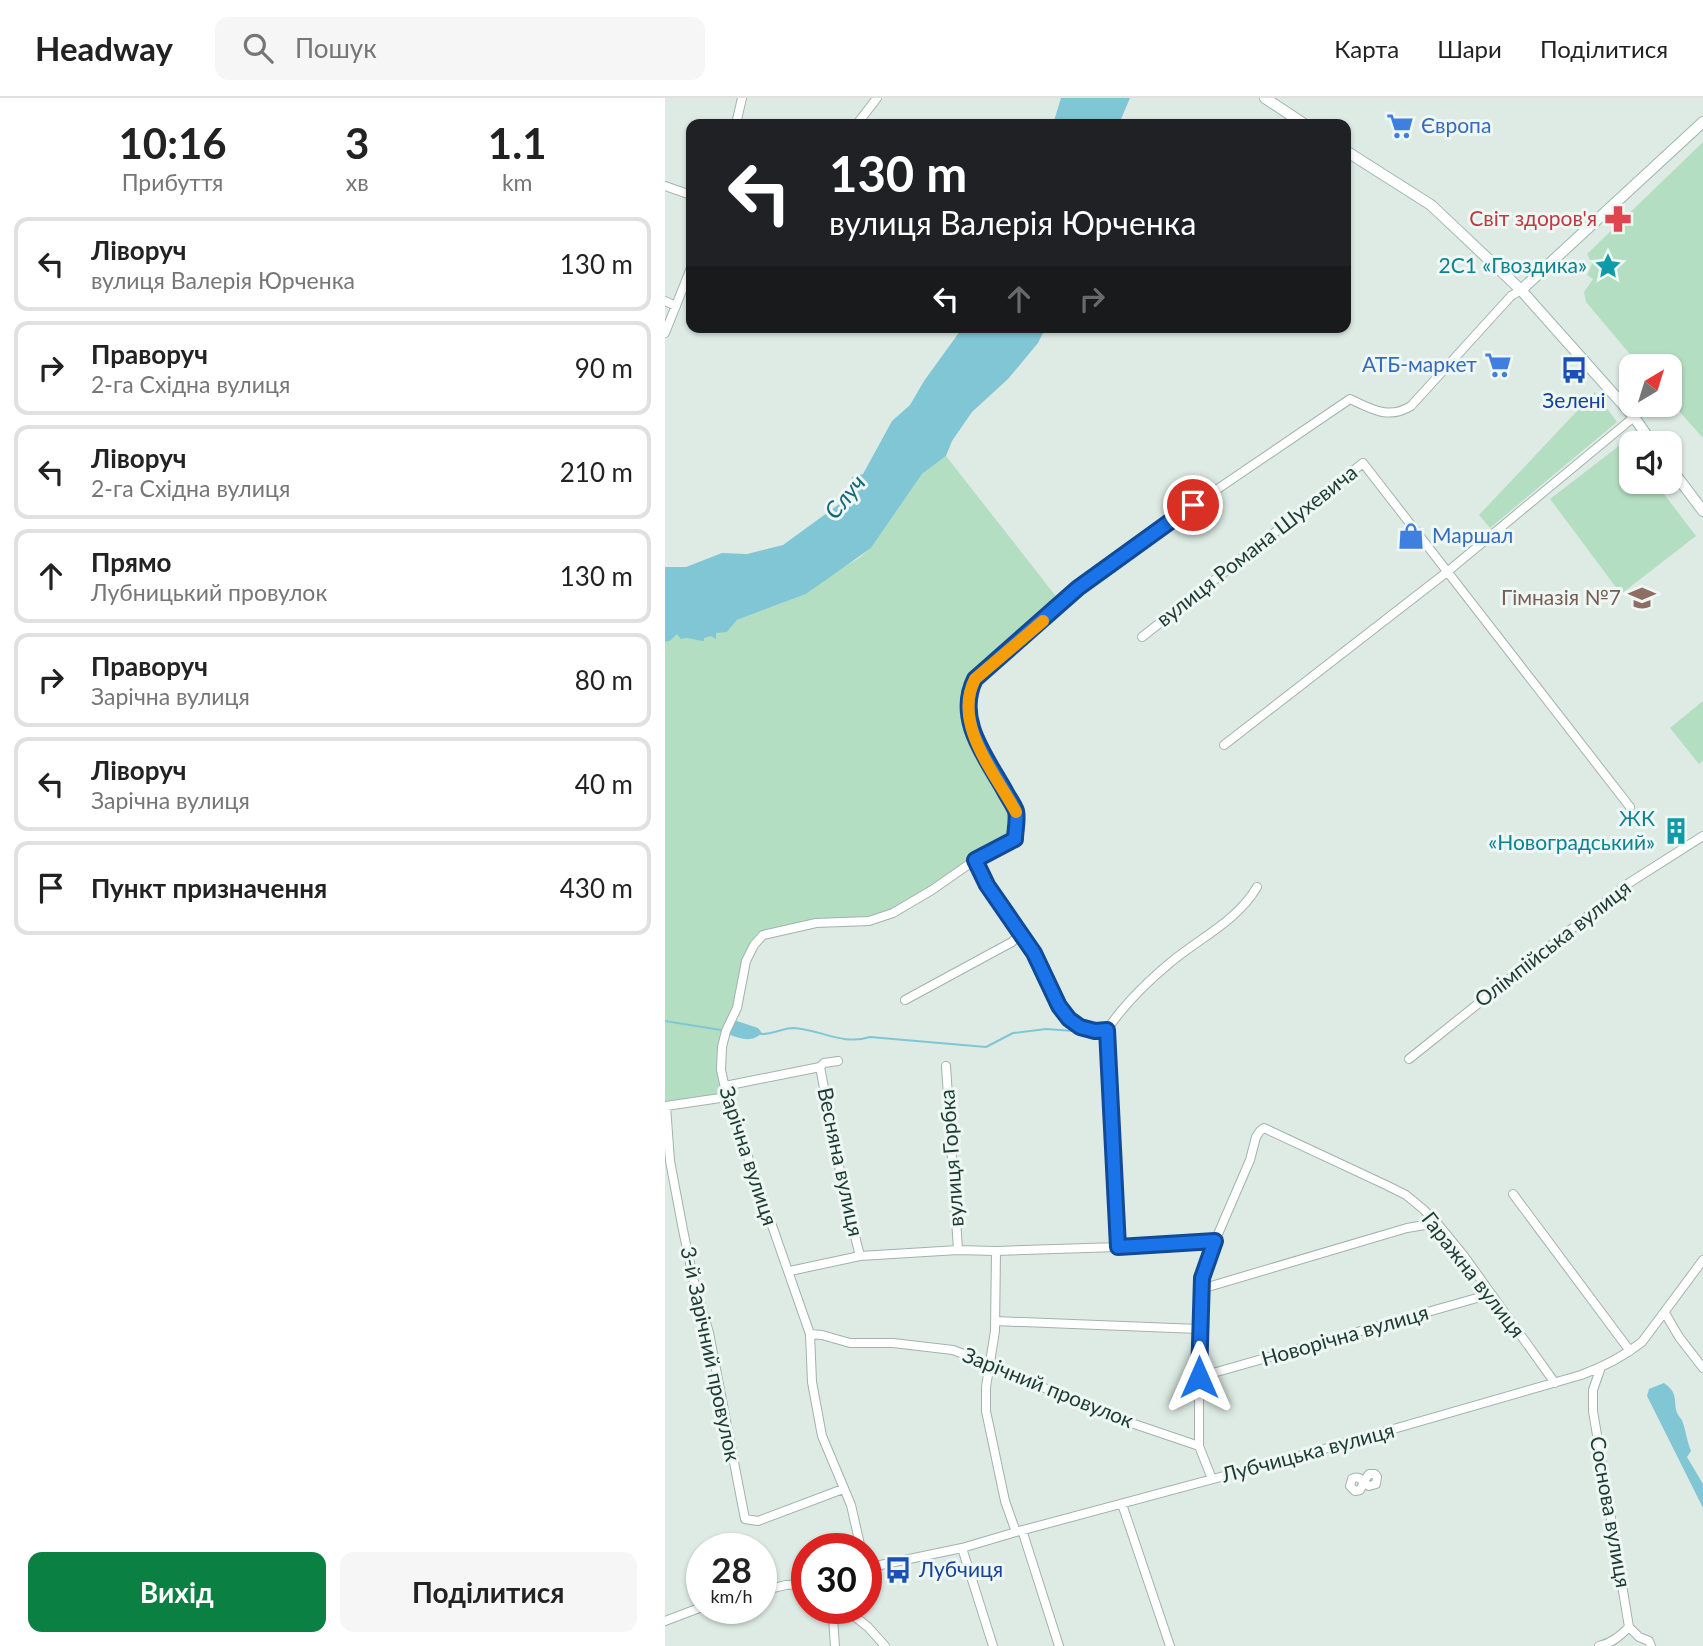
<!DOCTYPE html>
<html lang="uk">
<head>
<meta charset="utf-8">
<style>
	:root { --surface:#fff; --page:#f6f6f6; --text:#222; --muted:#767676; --line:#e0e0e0; --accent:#0b8043 }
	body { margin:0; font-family:Lato,sans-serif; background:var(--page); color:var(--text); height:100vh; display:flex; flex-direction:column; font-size:26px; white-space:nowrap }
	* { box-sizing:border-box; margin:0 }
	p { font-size:23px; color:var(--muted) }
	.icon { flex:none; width:38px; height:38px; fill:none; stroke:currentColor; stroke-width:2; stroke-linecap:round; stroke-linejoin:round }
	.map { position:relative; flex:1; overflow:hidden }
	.details { display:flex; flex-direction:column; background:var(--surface); width:665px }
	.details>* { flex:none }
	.hud { position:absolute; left:21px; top:21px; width:665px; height:214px; border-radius:14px; box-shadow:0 2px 5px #0004; background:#202124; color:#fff; overflow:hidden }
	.needle { width:46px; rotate:38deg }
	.buttons { position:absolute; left:954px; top:256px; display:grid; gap:14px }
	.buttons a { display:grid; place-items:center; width:63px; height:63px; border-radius:14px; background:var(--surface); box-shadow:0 2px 5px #0004; font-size:35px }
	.speed { position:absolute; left:21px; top:1435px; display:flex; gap:14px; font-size:35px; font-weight:700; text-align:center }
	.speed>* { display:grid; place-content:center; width:91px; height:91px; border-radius:50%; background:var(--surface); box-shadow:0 2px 5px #0004; line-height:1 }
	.speed small { font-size:18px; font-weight:400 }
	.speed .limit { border:10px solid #d22; background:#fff; color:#111 }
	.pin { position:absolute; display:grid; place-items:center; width:60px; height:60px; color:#fff; margin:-30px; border:4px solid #fff; border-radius:50%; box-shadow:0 2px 7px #0007 }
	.me { position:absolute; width:77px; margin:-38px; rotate:0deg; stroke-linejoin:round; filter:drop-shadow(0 0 5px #0008) }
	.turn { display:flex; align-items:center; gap:24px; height:147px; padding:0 28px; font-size:32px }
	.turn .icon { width:91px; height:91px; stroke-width:2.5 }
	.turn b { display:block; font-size:49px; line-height:60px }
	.lanes { display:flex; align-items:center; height:66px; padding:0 28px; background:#0003; justify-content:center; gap:35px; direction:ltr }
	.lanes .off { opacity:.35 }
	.eta { display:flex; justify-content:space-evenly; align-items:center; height:119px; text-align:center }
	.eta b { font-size:42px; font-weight:700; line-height:49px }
	.button { display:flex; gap:14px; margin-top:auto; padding:14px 28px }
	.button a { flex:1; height:80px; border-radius:14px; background:var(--accent); color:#fff; font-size:28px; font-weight:700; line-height:80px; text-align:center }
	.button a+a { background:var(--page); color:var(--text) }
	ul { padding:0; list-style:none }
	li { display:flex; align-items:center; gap:21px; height:94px; margin:0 14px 10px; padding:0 14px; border:4px solid var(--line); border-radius:14px }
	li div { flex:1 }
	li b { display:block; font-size:26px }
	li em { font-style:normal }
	header { display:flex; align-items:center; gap:42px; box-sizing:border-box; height:98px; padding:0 35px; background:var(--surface); border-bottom:2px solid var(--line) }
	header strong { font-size:33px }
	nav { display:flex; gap:38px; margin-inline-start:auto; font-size:24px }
	.search { width:490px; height:63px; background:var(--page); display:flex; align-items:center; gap:18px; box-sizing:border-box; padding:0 24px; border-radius:14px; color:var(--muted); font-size:26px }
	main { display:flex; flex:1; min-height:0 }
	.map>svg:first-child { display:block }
	.green { fill:#b4dec1 }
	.water { fill:#81c6d5 }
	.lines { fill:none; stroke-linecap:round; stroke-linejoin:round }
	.stream { stroke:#81c6d5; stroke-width:2 }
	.street-casing { stroke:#a1b3ac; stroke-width:10 }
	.secondary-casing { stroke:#9cb7ae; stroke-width:12 }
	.street { stroke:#fff; stroke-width:8 }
	.secondary { stroke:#fff; stroke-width:10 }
	.route-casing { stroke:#114b97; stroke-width:18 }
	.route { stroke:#1a73e8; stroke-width:12 }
	.slow { stroke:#f59e0b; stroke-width:12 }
	.labels { text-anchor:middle; stroke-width:6; stroke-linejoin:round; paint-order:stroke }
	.shop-label { font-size:21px; fill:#366cbe; stroke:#eef7f3; text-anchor:start }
	.health-label { font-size:21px; fill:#be3a42; stroke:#eef7f3; text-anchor:end }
	.culture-label { font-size:21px; fill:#0d838f; stroke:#eef7f3; text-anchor:end }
	.transit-label { font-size:21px; fill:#164399; stroke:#eef7f3 }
	.street-label { font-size:21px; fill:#1e3b34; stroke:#eef7f3 }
	.education-label { font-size:21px; fill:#785e54; stroke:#eef7f3; text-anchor:end }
	.water-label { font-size:23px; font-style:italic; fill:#15677b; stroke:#eef7f3 }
</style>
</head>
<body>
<header>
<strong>Headway</strong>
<div class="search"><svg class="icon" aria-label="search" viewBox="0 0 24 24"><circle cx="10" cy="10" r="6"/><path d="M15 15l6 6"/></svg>Пошук</div>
<nav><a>Карта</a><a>Шари</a><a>Поділитися</a></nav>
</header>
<main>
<section class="details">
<div class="eta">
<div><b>10:16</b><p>Прибуття</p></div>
<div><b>3</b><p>хв</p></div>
<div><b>1.1</b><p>km</p></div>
</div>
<ul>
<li><svg class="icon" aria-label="left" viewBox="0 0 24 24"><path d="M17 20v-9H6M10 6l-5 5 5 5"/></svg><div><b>Ліворуч</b><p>вулиця Валерія Юрченка</p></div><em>130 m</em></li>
<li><svg class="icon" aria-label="right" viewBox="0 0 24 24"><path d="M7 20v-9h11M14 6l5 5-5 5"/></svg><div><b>Праворуч</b><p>2-га Східна вулиця</p></div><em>90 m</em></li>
<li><svg class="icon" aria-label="left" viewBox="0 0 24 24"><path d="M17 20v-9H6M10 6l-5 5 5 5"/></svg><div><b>Ліворуч</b><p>2-га Східна вулиця</p></div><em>210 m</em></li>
<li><svg class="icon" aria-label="ahead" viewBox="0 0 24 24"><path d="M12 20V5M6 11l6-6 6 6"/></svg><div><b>Прямо</b><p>Лубницький провулок</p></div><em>130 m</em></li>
<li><svg class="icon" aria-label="right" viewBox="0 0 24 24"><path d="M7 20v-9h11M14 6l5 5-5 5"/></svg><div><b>Праворуч</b><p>Зарічна вулиця</p></div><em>80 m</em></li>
<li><svg class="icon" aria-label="left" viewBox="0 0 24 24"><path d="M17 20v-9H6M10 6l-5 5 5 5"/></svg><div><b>Ліворуч</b><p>Зарічна вулиця</p></div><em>40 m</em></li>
<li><svg class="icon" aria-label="arrive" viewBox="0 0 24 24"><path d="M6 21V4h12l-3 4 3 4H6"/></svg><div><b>Пункт призначення</b></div><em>430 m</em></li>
</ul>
<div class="button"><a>Вихід</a><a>Поділитися</a></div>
</section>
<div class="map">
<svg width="1038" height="1548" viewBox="0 0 1038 1548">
	<rect width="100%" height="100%" fill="#deebe5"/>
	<path class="green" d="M1038,44V340L1005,303L1004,268H975L921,204L919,194L928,181L922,177L927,166L922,156Z
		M930,294L952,324L825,430L814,417Z
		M959,344L966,353V383H989L1031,438L956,496L885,401Z
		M281,358L397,506L310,581L304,593L305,625L351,714L350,741L228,815L176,825L111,833L89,847L72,910L57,949L62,999L0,1008V544L5,543L12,536L31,541L54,534H62L72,522L141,496L172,473L194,460L206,450L257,376Z
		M1038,603V663L1034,666L1005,630Z"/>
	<path class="water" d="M396,0H465L454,26H388Z
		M298,229H381L373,245L343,281L307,314L287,343L281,358L257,376L206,450L141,496L72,522L62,534L51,535V541L46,538L39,540V543C30,543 25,538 16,541L12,536L5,543L0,544V469H21L57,455L82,456L118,447L173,407L184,389L187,379L198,376L227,323L245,307L259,283Z
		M72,923L93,930L97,935C87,945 75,941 63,936L68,924Z
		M999,1285C1014,1296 1008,1301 1012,1315C1014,1319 1017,1321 1018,1325C1021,1334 1022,1343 1026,1353L1022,1359L1038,1386V1410L982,1298L984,1291Z"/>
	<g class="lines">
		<path class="stream" d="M0,923L56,932
			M95,936C107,937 117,930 128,930C155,931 177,948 205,939L321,949L348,935L381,931L409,933"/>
		<defs>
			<path id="street" d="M71,26L77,0
				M192,26L212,0
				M0,88L26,97
				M0,203L11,208
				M0,235L26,170
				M477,539L698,365L965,709
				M559,647L782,474L969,319
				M355,836C386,869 384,936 442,932
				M240,902L347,844L355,836L322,787L310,762
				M744,961L964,785L1038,738
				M173,963L159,965L155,969L180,1099L195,1158
				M281,968L293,1152
				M60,988L155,969
				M62,999L1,1008L5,1063L18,1132L29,1184L44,1235L80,1421L93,1423L178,1391
				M848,1096L965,1253
				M453,1149L442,932C459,906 482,884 506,864C535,840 573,822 592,789
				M331,1153L330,1233L321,1289V1313L340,1403L351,1434
				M125,1173L195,1158L293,1152L331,1153L453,1149L550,1143
				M536,1191L742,1130L772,1125
				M1000,1215L1014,1239L1038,1270
				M330,1223L534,1231
				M145,1236L157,1237L185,1245H228L288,1252L325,1266L434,1314L534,1348
				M936,1269L928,1292V1313L964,1529L974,1539L984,1543L986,1548
				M534,1279L826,1196
				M547,1381L534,1348V1231L537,1180L550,1143L585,1062L591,1039L595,1033L599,1030L721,1087L741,1097L758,1111L772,1125L799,1158L890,1285
				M699,1384L695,1392L690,1393L685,1388L687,1381C695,1376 698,1385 704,1388L711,1386L712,1379L710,1376H704L699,1383
				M457,1406L505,1548
				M357,1432L394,1548
				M297,1450L328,1548
				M196,1451L186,1407L157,1338L147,1284L145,1236L62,999L56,972L57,949L61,933L72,910L81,863L89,847L98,837L151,825L204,823L228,815L267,792L310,762L350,741L351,714L311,642L305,625L304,593L310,581L430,477L504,424L685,301C706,311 724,322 746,308L846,198L856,192
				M201,1470L297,1450L351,1434L652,1353L916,1277C938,1269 958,1259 977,1244L1038,1162
				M96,1493L121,1487L142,1486
				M170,1510L168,1520L170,1548
				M179,1510L203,1529L220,1548
				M0,1523L37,1509
				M934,1548C947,1545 955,1538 964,1529"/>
			<path id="secondary" d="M600,0L639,26
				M681,53L766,107L856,192L969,319L987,345
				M856,192L1038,24
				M1004,368L1038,413"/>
		</defs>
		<use href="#street" class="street-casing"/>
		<use href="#secondary" class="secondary-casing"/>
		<use href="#street" class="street"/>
		<use href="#secondary" class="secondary"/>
	</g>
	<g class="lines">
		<defs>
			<path id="route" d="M528,407L413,490L310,581C290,621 321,659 340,693C343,699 349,707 351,713C353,721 350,733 350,741L310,762L322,787L369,855L394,908L404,921L415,929L430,933L442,932L453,1149L550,1143L537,1180L534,1279"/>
		</defs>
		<use href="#route" class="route-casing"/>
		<use href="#route" class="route"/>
		<path class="slow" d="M351,714C330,675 287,626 310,581L378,523"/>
	</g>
	<defs>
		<symbol id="supermarket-bare" viewBox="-9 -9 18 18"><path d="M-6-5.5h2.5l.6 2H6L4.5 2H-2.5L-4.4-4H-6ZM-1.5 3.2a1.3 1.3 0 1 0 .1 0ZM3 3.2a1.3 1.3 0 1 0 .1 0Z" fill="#3f7fe0" stroke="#eef7f3" stroke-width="2.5" paint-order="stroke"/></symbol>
		<symbol id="pharmacy-bare" viewBox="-9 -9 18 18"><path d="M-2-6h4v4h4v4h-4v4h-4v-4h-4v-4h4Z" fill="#e0444e" stroke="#eef7f3" stroke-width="2.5" paint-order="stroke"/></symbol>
		<symbol id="sight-bare" viewBox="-9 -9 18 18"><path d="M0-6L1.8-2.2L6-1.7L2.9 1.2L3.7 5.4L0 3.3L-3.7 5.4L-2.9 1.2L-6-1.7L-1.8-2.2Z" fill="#0f9aa8" stroke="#eef7f3" stroke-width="2.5" paint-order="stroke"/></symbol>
		<symbol id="bus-bare" viewBox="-9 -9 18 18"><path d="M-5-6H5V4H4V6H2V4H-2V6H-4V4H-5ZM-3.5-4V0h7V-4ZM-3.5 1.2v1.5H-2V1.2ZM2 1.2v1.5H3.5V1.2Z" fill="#1a4fb4" stroke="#eef7f3" stroke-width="2.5" paint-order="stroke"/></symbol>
		<symbol id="shop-bare" viewBox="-9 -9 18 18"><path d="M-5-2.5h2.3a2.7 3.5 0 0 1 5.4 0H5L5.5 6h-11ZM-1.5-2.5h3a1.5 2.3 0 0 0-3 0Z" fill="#3f7fe0" stroke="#eef7f3" stroke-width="2.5" paint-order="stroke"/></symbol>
		<symbol id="school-bare" viewBox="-9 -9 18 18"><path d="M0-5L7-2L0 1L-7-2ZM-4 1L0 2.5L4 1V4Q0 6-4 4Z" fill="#8d6e63" stroke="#eef7f3" stroke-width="2.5" paint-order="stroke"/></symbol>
		<symbol id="building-bare" viewBox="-9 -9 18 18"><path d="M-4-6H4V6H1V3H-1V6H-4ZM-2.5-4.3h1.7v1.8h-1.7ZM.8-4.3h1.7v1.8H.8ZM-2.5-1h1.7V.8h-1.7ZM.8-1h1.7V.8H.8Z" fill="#0f9aa8" stroke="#eef7f3" stroke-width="2.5" paint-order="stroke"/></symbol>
	</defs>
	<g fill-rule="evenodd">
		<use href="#supermarket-bare" x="716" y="9" width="38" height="38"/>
		<use href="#pharmacy-bare" x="934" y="102" width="38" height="38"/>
		<use href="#sight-bare" x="924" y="149" width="38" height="38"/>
		<use href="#supermarket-bare" x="814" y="248" width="38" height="38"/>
		<use href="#bus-bare" x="890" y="253" width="38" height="38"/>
		<use href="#shop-bare" x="727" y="419" width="38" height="38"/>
		<use href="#school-bare" x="958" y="481" width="38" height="38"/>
		<use href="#building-bare" x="992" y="714" width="38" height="38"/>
		<use href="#bus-bare" x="214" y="1453" width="38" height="38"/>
	</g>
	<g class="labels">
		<g class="shop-label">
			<text x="756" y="35">Європа</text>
			<text x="812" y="274" text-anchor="end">АТБ-маркет</text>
			<text x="767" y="445">Маршал</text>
		</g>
		<g class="health-label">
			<text x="932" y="128">Світ здоров'я</text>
		</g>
		<g class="culture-label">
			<text x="922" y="175">2С1 «Гвоздика»</text>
			<text x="990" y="728">ЖК<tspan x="990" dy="24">«Новоградський»</tspan></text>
		</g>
		<g class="transit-label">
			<text x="909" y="310">Зелені</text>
			<text x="254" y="1479" text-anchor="start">Лубчиця</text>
		</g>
		<g class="street-label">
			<text transform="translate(592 448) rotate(-38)" y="7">вулиця Романа Шухевича</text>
			<text transform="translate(888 846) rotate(-38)" y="7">Олімпійська вулиця</text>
			<text transform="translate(83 1058) rotate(72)" y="7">Зарічна вулиця</text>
			<text transform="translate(287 1060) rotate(-94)" y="7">вулиця Горбка</text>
			<text transform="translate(175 1064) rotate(78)" y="7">Весняна вулиця</text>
			<text transform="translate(808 1177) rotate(52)" y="7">Гаражна вулиця</text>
			<text transform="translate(680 1238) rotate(-16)" y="7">Новорічна вулиця</text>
			<text transform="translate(45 1256) rotate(78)" y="7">3-й Зарічний провулок</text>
			<text transform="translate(383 1290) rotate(22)" y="7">Зарічний провулок</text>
			<text transform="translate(643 1355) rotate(-15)" y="7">Лубчицька вулиця</text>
			<text transform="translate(945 1414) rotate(80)" y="7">Соснова вулиця</text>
		</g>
		<g class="education-label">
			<text x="956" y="507">Гімназія №7</text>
		</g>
		<g class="water-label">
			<text transform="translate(180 399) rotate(-50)" y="8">Случ</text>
		</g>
	</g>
</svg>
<div class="buttons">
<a><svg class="needle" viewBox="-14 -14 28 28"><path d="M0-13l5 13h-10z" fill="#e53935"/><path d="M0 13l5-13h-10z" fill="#767676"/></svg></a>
<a><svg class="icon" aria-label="sound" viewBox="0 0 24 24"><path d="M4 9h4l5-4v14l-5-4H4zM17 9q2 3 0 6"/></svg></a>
</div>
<div class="speed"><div>28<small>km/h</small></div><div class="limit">30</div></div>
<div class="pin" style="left:528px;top:407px;background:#d93025"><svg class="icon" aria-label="arrive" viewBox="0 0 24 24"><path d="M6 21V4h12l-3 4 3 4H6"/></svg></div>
<svg class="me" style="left:534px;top:1279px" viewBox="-20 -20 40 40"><path d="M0-17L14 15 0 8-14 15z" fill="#1a73e8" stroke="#fff" stroke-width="4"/></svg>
<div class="hud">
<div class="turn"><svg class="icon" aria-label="left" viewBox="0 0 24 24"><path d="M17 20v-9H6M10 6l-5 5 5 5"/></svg><div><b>130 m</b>вулиця Валерія Юрченка</div></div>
<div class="lanes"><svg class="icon" aria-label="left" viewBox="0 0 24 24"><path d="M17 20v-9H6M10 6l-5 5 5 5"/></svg><svg class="icon off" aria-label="ahead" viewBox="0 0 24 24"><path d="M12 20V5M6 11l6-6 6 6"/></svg><svg class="icon off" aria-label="right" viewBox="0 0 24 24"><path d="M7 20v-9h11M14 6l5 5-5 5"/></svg></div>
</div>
</div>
</main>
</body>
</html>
